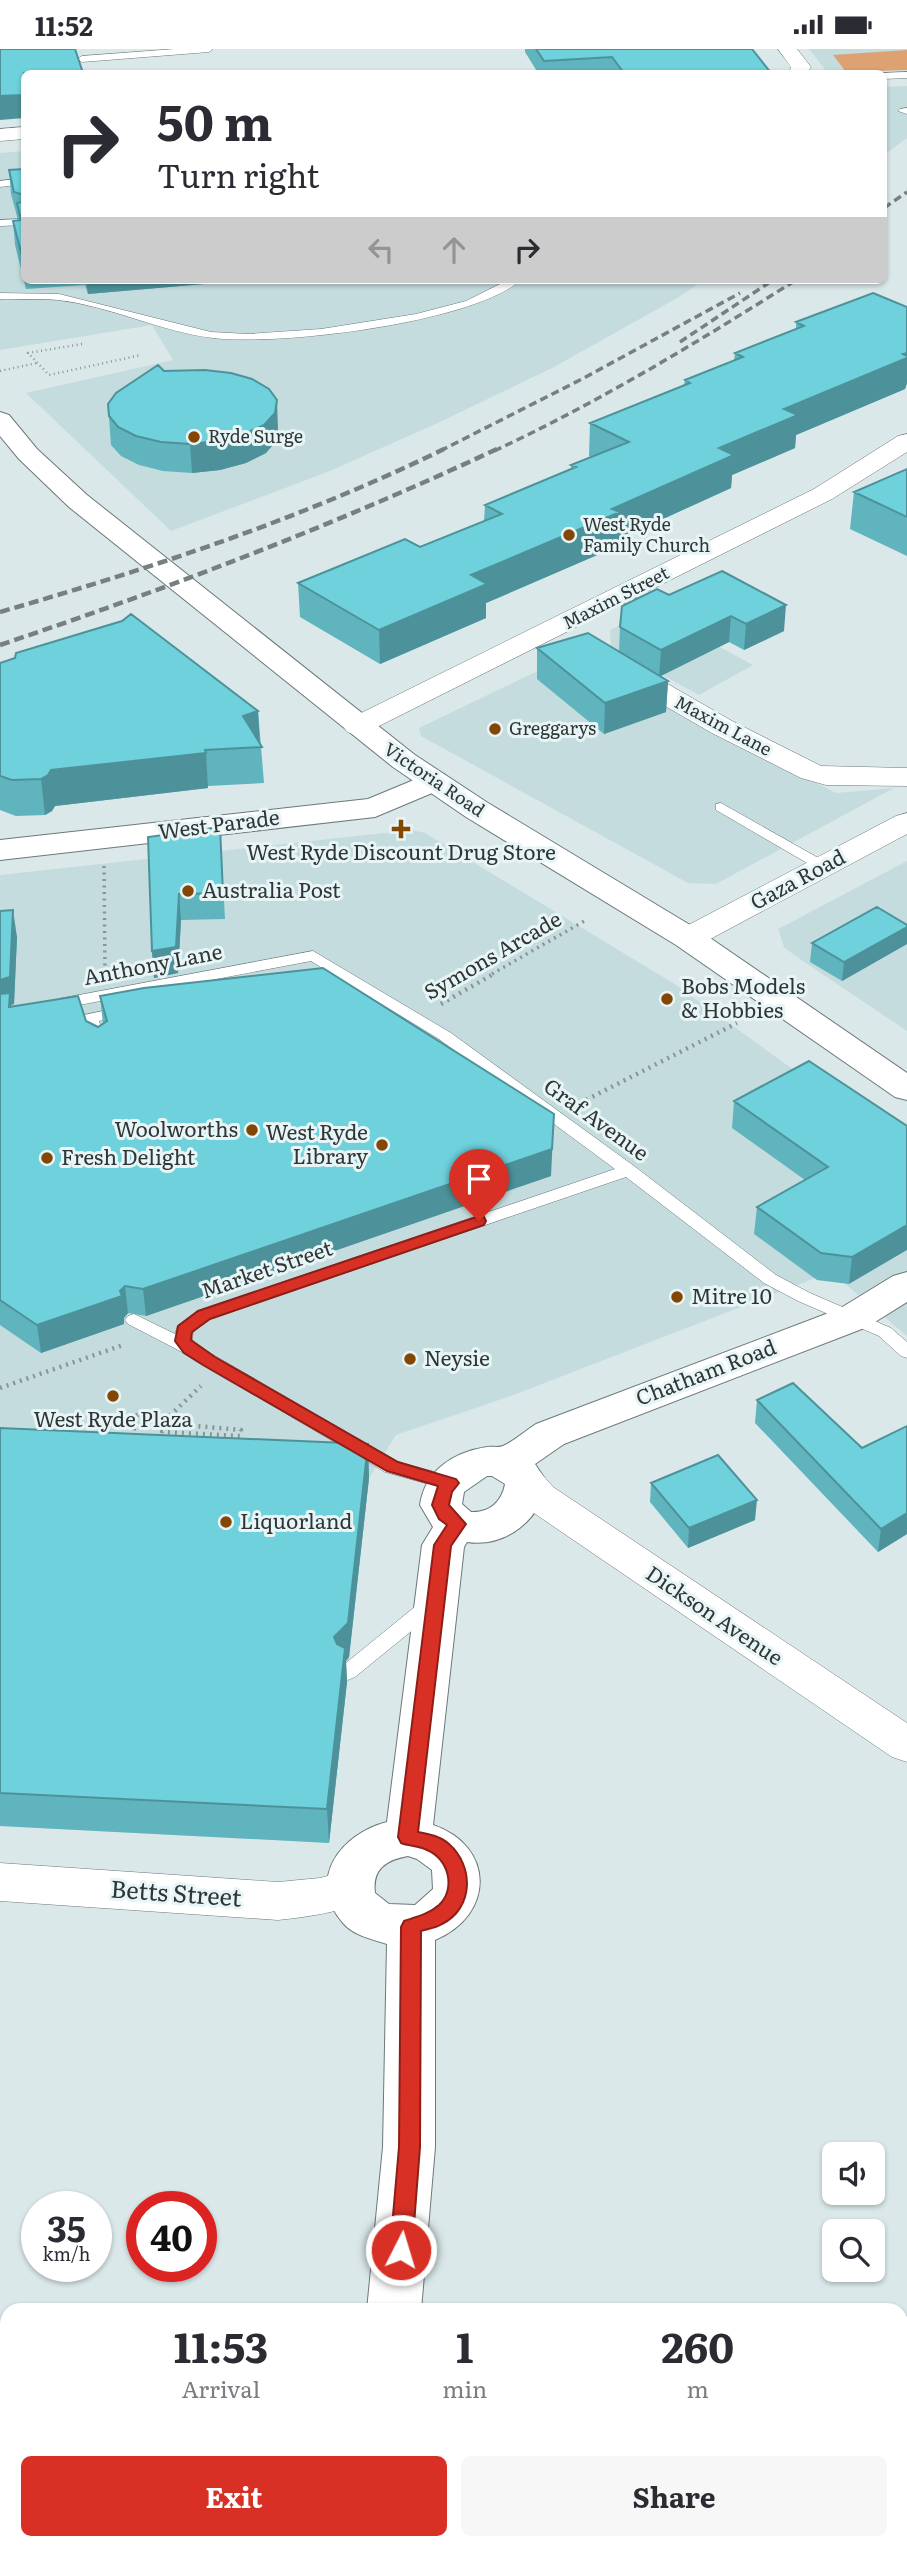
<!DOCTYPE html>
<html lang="en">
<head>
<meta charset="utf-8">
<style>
	:root { --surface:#fff; --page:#f7f7f7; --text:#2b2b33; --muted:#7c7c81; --accent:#d93025 }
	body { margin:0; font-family:Literata,serif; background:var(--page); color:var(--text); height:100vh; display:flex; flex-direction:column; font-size:26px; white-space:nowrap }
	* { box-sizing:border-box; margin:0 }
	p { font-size:23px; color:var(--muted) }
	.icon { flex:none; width:38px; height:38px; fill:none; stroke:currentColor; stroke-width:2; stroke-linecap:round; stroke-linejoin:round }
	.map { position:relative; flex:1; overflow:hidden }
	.side { position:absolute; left:0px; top:2254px; width:908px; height:247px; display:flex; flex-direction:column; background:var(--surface); border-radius:21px 21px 0 0; box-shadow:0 2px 5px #0004 }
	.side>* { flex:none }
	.banner { position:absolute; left:21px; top:21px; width:866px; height:214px; border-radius:10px; box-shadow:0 2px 5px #0004; background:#fff; color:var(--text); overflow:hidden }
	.tools { position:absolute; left:822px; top:2093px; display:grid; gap:14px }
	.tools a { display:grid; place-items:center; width:63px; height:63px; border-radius:10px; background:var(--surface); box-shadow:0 2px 5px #0004; font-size:35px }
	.speed { position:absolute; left:21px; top:2142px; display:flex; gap:14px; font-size:35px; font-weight:700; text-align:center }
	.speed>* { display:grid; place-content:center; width:91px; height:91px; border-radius:50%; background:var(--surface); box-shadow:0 2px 5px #0004; line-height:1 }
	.speed small { font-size:18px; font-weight:400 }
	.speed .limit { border:10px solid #d22; background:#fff; color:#111 }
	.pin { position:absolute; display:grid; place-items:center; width:60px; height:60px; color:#fff; margin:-72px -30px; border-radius:50% 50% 50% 0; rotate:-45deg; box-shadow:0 0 7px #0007 }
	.pin .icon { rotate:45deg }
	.me { position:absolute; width:77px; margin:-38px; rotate:5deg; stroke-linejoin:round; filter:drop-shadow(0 0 5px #0008) }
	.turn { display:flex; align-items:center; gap:24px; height:147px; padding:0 21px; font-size:32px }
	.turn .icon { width:91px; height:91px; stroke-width:2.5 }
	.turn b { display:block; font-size:49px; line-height:60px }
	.lanes { display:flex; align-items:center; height:66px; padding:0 21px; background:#0003; justify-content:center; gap:35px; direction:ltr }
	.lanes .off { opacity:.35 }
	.eta { display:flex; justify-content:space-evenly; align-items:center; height:119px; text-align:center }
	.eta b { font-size:42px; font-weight:700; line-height:49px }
	.action { display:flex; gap:14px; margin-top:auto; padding:14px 21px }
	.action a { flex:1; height:80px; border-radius:10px; background:var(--accent); color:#fff; font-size:28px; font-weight:700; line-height:80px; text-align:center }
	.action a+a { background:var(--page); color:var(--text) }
	.status { display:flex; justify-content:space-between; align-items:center; height:49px; padding:0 35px; background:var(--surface); direction:ltr }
	.status svg { height:19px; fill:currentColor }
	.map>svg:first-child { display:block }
	.built { fill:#c5dcdf }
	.forest { fill:#dda172 }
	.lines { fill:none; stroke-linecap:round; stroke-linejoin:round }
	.lane-casing { stroke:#6c787a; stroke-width:1 }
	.street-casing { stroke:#6c787a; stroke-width:1 }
	.secondary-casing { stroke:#6c787a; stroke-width:2 }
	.highway-casing { stroke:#6c787a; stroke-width:2 }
	.path-far2 { stroke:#8a9495; stroke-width:2.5; stroke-dasharray:1 3.5; stroke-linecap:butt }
	.path-far1 { stroke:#8a9495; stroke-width:3.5; stroke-dasharray:2 4.5; stroke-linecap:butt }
	.path { stroke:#8a9495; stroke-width:4.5; stroke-dasharray:2 5; stroke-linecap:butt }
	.lane { fill:#fff; fill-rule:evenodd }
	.street { fill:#fff; fill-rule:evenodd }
	.secondary { fill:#fff; fill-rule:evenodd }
	.highway { fill:#fff; fill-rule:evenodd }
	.rail-far1 { stroke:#777f80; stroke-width:3.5; stroke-dasharray:8 4.5; stroke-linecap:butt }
	.rail { stroke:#777f80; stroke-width:4.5; stroke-dasharray:10 5; stroke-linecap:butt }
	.wall { fill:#5fb4bd }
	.shaded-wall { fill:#4d929a }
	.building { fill:#6ed1dc; stroke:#4d929a; stroke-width:2 }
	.route { fill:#d93025; stroke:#8d1f18; stroke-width:2 }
	.poi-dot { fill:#834703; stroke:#e7f5f6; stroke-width:2.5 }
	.labels { text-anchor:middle; stroke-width:6; stroke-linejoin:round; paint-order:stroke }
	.far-poi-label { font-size:18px; fill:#303536; stroke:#e7f5f6; text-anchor:start }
	.far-street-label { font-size:18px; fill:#303536; stroke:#e7f5f6 }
	.street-label { font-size:21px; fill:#303536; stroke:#e7f5f6 }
	.poi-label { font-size:21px; fill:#303536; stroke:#e7f5f6; text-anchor:start }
	.near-street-label { font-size:24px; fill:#303536; stroke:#e7f5f6 }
</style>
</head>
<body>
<div class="status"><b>11:52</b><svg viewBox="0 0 49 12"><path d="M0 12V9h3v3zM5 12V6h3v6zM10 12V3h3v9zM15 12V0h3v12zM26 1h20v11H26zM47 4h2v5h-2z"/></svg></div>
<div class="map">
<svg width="907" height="2500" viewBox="0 0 907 2500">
	<rect width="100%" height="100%" fill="#dae8e9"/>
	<path class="built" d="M809,0H907V21L827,23Z
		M907,37V89L884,106V38Z
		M24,102V231H704L679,248L554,318L442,372L330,422L171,482L26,344L173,311L152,276L0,301V104Z
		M651,561L753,616L699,646L611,598L610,581Z
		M575,604L720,684L836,744L894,739L716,835L688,834L421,687L419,679Z
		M412,781L425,784L673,934L907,1102V1287L831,1223L511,1347L396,1386L369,1429L329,1794L0,1777V826Z
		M907,812V982L794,906L784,898L778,880Z"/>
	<path class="forest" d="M907,1V21L846,23L833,6Z"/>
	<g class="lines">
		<defs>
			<path id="lane" d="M175,0H213L209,3L82,13L77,10L82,7Z
				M907,23V29L884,30L883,24Z
				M907,59V65L898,62L900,60Z
				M24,129V135L0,138V132Z
				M24,170V176L0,177V171Z
				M508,231H521C472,274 279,297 213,289C161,283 111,257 58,251C39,249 19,251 0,250V244L59,245L211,283L248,285L321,280L416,265L466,252Z
				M721,754L829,815L831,818L824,822L819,821L716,761V755Z
				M313,902L451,984L634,1117L776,1226L810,1244L891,1279L907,1293V1309L901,1307L879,1287L798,1252L764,1234L626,1128L210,1270L193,1283L192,1291L196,1296L398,1413L457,1429L459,1434L457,1439L450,1441L385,1423L184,1304L128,1275L125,1271L128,1267L134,1265L175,1285L178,1276L198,1262L615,1120L439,990L311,912L58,960L50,955L58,950Z
				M122,958L130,963L127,966L99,972L107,998L105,1001H93L82,969L84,966Z
				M429,1550L436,1552L439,1557L436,1562L355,1628L348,1631L341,1628L338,1623L341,1618L422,1552Z"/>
			<path id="street" d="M778,0H797L811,18L807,24H789L791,18Z
				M24,78V90L0,92V80Z
				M907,385V403L832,450L367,683L357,686L347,683L343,677L347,671L814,440L898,387Z
				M623,613L633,615L732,672L821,717L907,719V737L826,736L801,729L712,684L613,627L609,621L613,615Z
				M907,764V785L699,896L688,898L677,896L672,889L677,882L896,767Z
				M526,1419L540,1423L553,1438L907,1674V1713L892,1708L525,1458L506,1433L512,1423Z
				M0,1814L278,1833L320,1829L350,1821L366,1827L373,1840L366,1853C337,1863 309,1868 278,1871L0,1852Z
				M715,2494H774L776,2500H717Z"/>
			<path id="secondary" d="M433,723L444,725L448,732L444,739L375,768L0,811V791L368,750Z
				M907,1223V1253L867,1278L564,1395L535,1415L547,1433C541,1470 506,1499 467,1493L464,1498L433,1776C495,1797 495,1866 435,1891V2098L421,2261H367L383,2098L387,1895C372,1890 354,1887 343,1874C306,1831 340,1785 387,1773L422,1496L433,1478L420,1456C425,1421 454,1403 487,1398C492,1397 498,1399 503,1397C514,1392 525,1382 536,1375L839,1260L893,1227ZM487,1427H492L505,1435C502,1452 490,1464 471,1463L462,1455L464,1443ZM408,1807L417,1810L432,1821L433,1840L415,1856L389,1855L375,1844C372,1820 386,1811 408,1807Z
				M279,2494H336L334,2500H276Z"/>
			<path id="highway" d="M0,363L9,366L37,400L87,446L415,706L488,754L700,882L907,1024V1051L895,1048L676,896L466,768L393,718L69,458L19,410L0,387Z"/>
		</defs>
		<use href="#lane" class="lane-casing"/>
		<use href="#street" class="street-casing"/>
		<use href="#secondary" class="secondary-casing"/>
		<use href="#highway" class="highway-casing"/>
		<path class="path-far2" d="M82,295L28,304L49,326L141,306
			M0,322L37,314"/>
		<path class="path-far1" d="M104,817L105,921
			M492,925L586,871"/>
		<path class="path" d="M441,955L495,924
			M580,1054L737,974
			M0,1339L123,1296
			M132,1388L137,1366L168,1367
			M161,1391L162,1383L240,1387L241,1381L162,1374L201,1337"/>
		<use href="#lane" class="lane"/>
		<use href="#street" class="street"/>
		<use href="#secondary" class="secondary"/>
		<use href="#highway" class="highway"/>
		<path class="rail-far1" d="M884,159L907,143
			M680,293L773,231
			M440,402L582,330L740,244
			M494,402C599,353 698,293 796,231"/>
		<path class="rail" d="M0,563C152,519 301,470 444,400
			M0,596C169,539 335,476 497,400"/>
	</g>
	<path class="wall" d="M525,0H752L771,24H538L525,3Z
		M24,120V231H250L88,245L85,236L26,240L15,196L13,172L18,171L11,145L9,121Z
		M907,258V334L905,340L796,386L795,399L732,426L731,439L619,490L618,497L486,554V569L380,615L300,568L298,534L420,498L484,472L485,456L571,420V416L591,408L589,407L590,374L684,336L685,331L734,312L735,304L796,280V273Z
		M164,322L278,380L276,392L266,404L246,414L220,421L192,424L163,422L139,416L121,407L111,396L108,355Z
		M907,420V507L850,480L854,443Z
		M669,546L784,582L744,601L729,593L660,627L668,632L666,663L604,685L537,630V599L619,603L620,578Z
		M0,614L258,662L264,734L208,737V739L55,757L52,762L45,766L16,767L0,761Z
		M220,778L225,870L181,871L178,924L154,929L152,902L148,788Z
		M0,862L17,888L14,955L11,956V958L86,972L98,978L103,975L100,947L551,1127L146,1267L128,1264L124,1269V1275L41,1304L0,1276Z
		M812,894L907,895L842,932L810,913Z
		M734,1052L907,1077L849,1235L817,1231L754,1185L757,1158L805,1131L732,1079Z
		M757,1351L862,1399L907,1377V1485L878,1503L755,1374Z
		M0,1379L368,1395L369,1429L349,1608L346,1612L347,1633L329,1794L0,1777Z
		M651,1434L755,1471L688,1499L650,1453Z"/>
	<path class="shaded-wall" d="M24,46V69L0,71V47Z
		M86,231H250L88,245Z
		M907,304V334L905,340L796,386L795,399L732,426L731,439L619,490L618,497L486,554V569L380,615L379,581L471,526L612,460L719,399L784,360Z
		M277,351L278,380L276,392L266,404L246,414L220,421L192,424L190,395Z
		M786,556L784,582L744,601L746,575Z
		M731,567L729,593L659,628L661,601Z
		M668,632L666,663L604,685L605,654Z
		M258,662L260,697L243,667Z
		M206,704L208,739L55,757L52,762L45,766L41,730L51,721Z
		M179,845L181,871L178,924L154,929L152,902Z
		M13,861L17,888L14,955L11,956L13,970L0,959V931Z
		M907,878V895L842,932L844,913Z
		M554,1065L551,1127L146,1267L143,1240Z
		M907,1176V1201L849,1235L852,1208Z
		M125,1237L128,1264L124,1269V1275L41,1304L37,1276L120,1242Z
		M368,1395L369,1429L349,1608L346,1612L347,1633L329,1794L327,1760L334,1588Z
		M757,1451L755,1471L688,1499L689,1479Z
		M907,1464V1485L878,1503L881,1480Z"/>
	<path class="building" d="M0,0H75L83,24H24V46L0,47Z
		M536,0H752L771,24H624L612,8L544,12Z
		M24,120V215L13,172L21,171L17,154L23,153L24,146L14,143L9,121Z
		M873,244L907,258V304L903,305L907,307V309L784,360L798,366L719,399L734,406L612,460L620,463L471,526L487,535L379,581L298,534L405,490L420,498L502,465L485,456L576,418L571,416L629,393L590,374L690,334L685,331L743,308L735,304L804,277L796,273Z
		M158,316L164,322L205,321L231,324L252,330L269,340L277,351L275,364L264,376L244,385L219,392L190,395L161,393L136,387L118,378L109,367L108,355L116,344Z
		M907,420V468L854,443Z
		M722,522L786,556L746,575L731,567L661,601L620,578L622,557L657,540L669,546Z
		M131,565L258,662L243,667L262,698L205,701L206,704L51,721L48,726L41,730L12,731L0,727V614L15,609L16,604L122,572Z
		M588,584L668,632L605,654L537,599Z
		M220,778L223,844L179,845L176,898L152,902L148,788Z
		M877,858L907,876V878L844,913L812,894Z
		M13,861L10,928L0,931V862Z
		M323,919L554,1065L552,1100L143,1240L125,1237L120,1242L122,1247L37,1276L0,1251V945L10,944L9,958L78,947L86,972L98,978L107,972L100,947L144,939Z
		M809,1012L907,1077V1176L852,1208L821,1204L757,1158L828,1118L734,1052Z
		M793,1334L862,1399L907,1377V1464L881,1480L757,1351Z
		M0,1379L368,1395L348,1574L334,1588L337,1595L345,1599L327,1760L0,1744Z
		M718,1406L757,1451L689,1479L651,1434Z"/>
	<path class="route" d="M479,1167L484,1168L486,1172L484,1176L210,1270L192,1283L191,1291L215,1308L398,1413L456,1430L459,1434L452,1443L449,1456L466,1475L451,1497L418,1783C429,1785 440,1787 449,1795C474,1817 474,1859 442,1875C436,1879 428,1880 421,1882L420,2098L412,2201L409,2208L401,2211L394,2208L390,2201L399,2098L401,1878L404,1872C416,1868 429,1865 439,1856C456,1840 449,1810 427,1801C419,1797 409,1797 401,1794L398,1788L434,1496L447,1476L439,1470L432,1456L438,1437L387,1422L203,1316L184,1304L175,1292L178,1277L198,1262Z"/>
	<g class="poi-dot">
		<circle cx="194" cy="388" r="7"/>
		<circle cx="569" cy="486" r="7"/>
		<circle cx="495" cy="680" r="7"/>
		<path d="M397.5 769.5h7v7h7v7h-7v7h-7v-7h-7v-7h7z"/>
		<circle cx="188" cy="842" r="7"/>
		<circle cx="667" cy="950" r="7"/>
		<circle cx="252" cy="1081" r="7"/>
		<circle cx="382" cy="1096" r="7"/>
		<circle cx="47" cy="1109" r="7"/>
		<circle cx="677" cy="1248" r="7"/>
		<circle cx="410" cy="1310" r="7"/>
		<circle cx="113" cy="1347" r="7"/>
		<circle cx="226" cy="1473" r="7"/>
	</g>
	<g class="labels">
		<g class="far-poi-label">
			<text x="208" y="394">Ryde Surge</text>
			<text x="583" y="482">West Ryde<tspan x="583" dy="21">Family Church</tspan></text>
			<text x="509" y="686">Greggarys</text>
		</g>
		<g class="far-street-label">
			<text transform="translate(616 549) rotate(-27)" y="6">Maxim Street</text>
			<text transform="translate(723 677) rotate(28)" y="6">Maxim Lane</text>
			<text transform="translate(434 731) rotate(34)" y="6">Victoria Road</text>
		</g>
		<g class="street-label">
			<text transform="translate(219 776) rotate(-7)" y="7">West Parade</text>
			<text transform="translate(798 831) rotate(-28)" y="7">Gaza Road</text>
			<text transform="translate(493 907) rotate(-30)" y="7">Symons Arcade</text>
			<text transform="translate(153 916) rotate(-11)" y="7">Anthony Lane</text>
			<text transform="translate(596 1071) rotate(36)" y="7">Graf Avenue</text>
			<text transform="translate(267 1221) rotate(-19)" y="7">Market Street</text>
			<text transform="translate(706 1324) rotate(-21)" y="7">Chatham Road</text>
			<text transform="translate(714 1567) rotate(34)" y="7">Dickson Avenue</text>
		</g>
		<g class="poi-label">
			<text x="401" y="811" text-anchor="middle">West Ryde Discount Drug Store</text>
			<text x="202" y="849">Australia Post</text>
			<text x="681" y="945">Bobs Models<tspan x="681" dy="24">&amp; Hobbies</tspan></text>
			<text x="238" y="1088" text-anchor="end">Woolworths</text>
			<text x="368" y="1091" text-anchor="end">West Ryde<tspan x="368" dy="24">Library</tspan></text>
			<text x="61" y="1116">Fresh Delight</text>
			<text x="691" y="1255">Mitre 10</text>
			<text x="424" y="1317">Neysie</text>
			<text x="113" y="1378" text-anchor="middle">West Ryde Plaza</text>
			<text x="240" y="1480">Liquorland</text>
		</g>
		<g class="near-street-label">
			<text transform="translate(176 1845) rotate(4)" y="8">Betts Street</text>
		</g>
	</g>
</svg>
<div class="tools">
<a><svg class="icon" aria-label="sound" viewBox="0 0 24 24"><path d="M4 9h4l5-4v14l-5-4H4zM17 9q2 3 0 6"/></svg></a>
<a><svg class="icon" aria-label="search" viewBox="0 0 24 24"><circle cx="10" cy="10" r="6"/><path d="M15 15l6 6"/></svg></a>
</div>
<div class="speed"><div>35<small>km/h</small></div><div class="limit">40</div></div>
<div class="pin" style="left:479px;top:1172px;background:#d93025"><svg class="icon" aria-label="arrive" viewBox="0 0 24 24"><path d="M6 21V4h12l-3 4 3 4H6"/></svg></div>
<svg class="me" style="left:401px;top:2201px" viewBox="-20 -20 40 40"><circle r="17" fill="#d93025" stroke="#fff" stroke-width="3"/><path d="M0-11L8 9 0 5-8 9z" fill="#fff"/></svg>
<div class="banner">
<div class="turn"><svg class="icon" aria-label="right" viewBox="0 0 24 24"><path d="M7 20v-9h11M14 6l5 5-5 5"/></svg><div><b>50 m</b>Turn right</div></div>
<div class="lanes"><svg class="icon off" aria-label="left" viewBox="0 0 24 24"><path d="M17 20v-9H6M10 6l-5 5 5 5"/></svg><svg class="icon off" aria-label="ahead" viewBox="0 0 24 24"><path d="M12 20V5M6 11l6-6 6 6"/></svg><svg class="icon" aria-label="right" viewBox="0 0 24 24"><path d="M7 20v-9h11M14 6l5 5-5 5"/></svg></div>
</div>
<section class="side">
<div class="eta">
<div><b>11:53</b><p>Arrival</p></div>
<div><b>1</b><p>min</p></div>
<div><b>260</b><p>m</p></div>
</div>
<div class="action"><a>Exit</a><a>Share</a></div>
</section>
</div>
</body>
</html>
